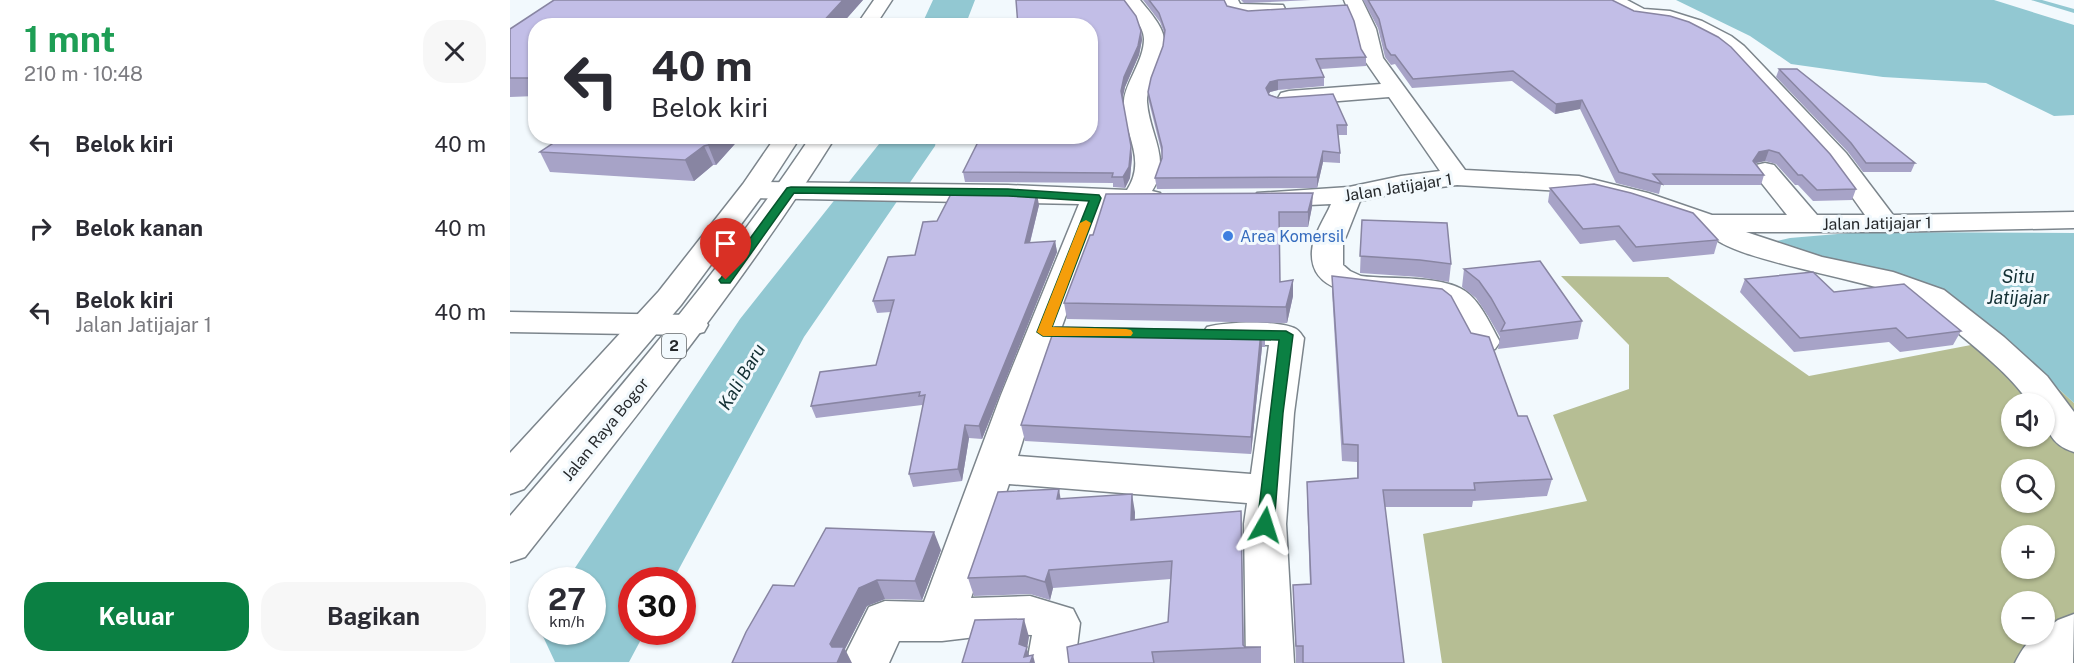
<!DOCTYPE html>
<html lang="id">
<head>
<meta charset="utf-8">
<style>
	:root { --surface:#fff; --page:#f7f7f7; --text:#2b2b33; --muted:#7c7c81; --accent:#0b8043 }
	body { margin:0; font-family:"Public Sans",sans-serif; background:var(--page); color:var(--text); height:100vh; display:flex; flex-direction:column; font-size:22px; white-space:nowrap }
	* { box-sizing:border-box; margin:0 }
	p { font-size:20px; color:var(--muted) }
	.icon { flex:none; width:33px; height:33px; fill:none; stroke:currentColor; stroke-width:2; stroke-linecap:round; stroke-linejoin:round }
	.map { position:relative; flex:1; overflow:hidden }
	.side { display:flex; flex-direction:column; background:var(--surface); width:510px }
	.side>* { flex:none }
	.hud { position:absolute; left:18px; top:18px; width:570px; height:126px; border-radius:24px; box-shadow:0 2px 4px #0004; background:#fff; color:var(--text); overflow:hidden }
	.controls { position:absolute; left:1491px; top:393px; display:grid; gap:12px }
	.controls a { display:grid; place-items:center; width:54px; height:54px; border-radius:50%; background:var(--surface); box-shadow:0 2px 4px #0004; font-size:30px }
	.speed { position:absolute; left:18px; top:567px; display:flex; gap:12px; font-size:30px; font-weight:700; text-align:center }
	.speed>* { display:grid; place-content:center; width:78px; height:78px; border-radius:50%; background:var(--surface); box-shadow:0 2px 4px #0004; line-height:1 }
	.speed small { font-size:15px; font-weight:400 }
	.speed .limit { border:9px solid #d22; background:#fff; color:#111 }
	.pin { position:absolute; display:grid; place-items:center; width:51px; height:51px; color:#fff; margin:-62px -26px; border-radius:50% 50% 50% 0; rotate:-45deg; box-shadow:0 0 6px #0007 }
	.pin .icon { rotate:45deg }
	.me { position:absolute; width:66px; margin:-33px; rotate:6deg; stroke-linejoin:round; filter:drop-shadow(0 0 4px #0008) }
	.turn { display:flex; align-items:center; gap:21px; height:126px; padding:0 24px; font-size:27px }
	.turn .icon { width:78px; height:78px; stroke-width:2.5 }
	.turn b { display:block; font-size:42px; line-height:51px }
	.round { display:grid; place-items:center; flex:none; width:63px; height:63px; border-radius:24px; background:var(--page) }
	.head { display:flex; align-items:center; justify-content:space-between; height:102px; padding:0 24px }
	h1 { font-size:36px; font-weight:700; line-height:45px; color:#1e9e55 }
	.action { display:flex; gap:12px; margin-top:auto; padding:12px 24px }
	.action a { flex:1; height:69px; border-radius:24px; background:var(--accent); color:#fff; font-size:24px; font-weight:700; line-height:69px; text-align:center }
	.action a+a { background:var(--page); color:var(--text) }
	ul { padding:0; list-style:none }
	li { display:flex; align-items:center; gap:18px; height:84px; padding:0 24px }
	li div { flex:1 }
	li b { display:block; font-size:22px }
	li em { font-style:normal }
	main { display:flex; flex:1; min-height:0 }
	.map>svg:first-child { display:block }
	.forest { fill:#b6be94; fill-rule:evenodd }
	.water { fill:#92c8d2 }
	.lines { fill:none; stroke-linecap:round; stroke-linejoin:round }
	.stream { fill:#92c8d2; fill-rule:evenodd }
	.river { fill:#92c8d2; fill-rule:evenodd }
	.minor-casing { stroke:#7c858c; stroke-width:3 }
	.highway-casing { stroke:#7c858c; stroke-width:3 }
	.minor { fill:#fff; fill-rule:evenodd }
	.highway { fill:#fff; fill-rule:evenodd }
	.wall { fill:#a7a3c7 }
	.shaded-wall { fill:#8885a2 }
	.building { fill:#c2bee7; stroke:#8885a2; stroke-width:1.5 }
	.route { fill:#0b8043; stroke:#07532c; stroke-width:1.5 }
	.slow { fill:#f59e0b }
	.shop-dot { fill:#3f7fe0; stroke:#f2f9fd; stroke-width:2 }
	.labels { text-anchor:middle; stroke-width:6; stroke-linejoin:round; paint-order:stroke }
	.shield { fill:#f2f9fd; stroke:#62676a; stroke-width:1.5 }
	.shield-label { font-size:15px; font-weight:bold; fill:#25282b }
	.street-label { font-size:16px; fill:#25282b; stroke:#f2f9fd }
	.shop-label { font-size:16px; fill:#366cbe; stroke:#f2f9fd; text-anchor:start }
	.water-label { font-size:18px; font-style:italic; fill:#122f33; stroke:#f2f9fd }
</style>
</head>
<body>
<main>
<section class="side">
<div class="head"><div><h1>1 mnt</h1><p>210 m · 10:48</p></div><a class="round"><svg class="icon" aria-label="close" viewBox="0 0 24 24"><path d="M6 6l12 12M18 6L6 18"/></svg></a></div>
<ul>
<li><svg class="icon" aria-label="left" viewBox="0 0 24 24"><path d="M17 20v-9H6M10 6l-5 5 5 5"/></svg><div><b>Belok kiri</b></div><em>40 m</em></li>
<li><svg class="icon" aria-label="right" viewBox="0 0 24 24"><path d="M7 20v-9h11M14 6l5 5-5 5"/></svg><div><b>Belok kanan</b></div><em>40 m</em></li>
<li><svg class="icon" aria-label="left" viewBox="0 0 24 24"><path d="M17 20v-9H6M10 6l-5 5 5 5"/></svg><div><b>Belok kiri</b><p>Jalan Jatijajar 1</p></div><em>40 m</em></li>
</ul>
<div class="action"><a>Keluar</a><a>Bagikan</a></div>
</section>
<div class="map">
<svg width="1564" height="663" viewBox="0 0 1564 663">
	<rect width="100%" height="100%" fill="#f2f9fd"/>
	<path class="forest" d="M1051,276L1158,277L1299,376L1487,340L1540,381L1564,403V663H932L913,534L1077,501L1043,415L1119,389V345ZM1502,404H1534V436H1502ZM1502,470H1534V502H1502ZM1502,536H1534V568H1502ZM1502,602H1534V634H1502Z"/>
	<path class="water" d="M1166,0H1484L1564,25V115L1544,116L1476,83L1373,77L1281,64L1240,36Z
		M1351,232L1564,233V403L1540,381L1487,340L1262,242L1280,238Z"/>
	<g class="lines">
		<path class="stream" d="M1521,0H1532L1564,9V13Z"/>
		<path class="river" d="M423,0H465L455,26H411Z
			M371,136H427L425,146L294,337L163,580H122V632H135L119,662H45L30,630L32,626V632H82V580H57L230,319L369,144Z"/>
		<defs>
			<path id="minor" d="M611,0H630C638,10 653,26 654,39C655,60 636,85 637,102C639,134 662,160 642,191L650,193L654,199L650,205L640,207L596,205L527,395L508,456L741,474L759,345L709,344L697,341L692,334L697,327C716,322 765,320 784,328C789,330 791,334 794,338L784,413L776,524L784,663H736L734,524L737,503L499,484L461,598L520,596L563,609L570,623L565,663H517L522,635L491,634L432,641H389L379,663H331L359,607L375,601L414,602L491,395L569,204L243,198L234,196L230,190L234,184L243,182L498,185L617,190C638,158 612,132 614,101C615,83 634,61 634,39C634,25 618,11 611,0Z
				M710,0H728L730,4L773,5L775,9L773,13C762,16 726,19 718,13C713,10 712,5 710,0Z
				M834,0H852L866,29L873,58L955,170L1069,176L1138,193L1202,215H1277L1242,171L1246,165L1255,163L1264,165L1307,215H1355L1318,163L1220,54L1207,44L1178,29L1158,23L1123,18L1096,4L1094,0H1117L1134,9L1160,11L1192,21L1221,36L1234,46L1336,153L1383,215L1564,212V228L1375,232H1236L1312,257L1383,272L1434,290L1494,337L1537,376L1564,412V452C1540,445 1534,427 1534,404H1520C1500,374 1468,350 1441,327C1432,320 1422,310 1412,304C1373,280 1215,262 1197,231L1118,205L1069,192L947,185L891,192L850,201L833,244V265L840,271L851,276C881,280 938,274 960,295C973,307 981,326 990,342L985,349L973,352L961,349L941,311L931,303C897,291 798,310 802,251C803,235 815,218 821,204L757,207L747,205L743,199L747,193L839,187L891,176L930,171L879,97L779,105L771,103L768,98L771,93L779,91L871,84L853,58L846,29Z
				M0,312L182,315L194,318L198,325L194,332L182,335L0,332Z
				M1564,614L1563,663H1505C1511,651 1520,635 1534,634V630L1548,620Z"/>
			<path id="highway" d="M364,0H382L365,26H346Z
				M266,136H291L252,196L171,305L14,489L0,494V453L149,291L233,184Z
				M301,136H326C233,285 123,420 15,557L0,562V516C106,393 211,271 301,136Z"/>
		</defs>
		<use href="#minor" class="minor-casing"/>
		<use href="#highway" class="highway-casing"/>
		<use href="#minor" class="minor"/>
		<use href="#highway" class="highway"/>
	</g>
	<path class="wall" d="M44,0H353L330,26H26V96L0,97V29Z
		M633,0H714L717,6L851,49L856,57V66L811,69L814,77V86L768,90L760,92L759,94L837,125V135H828L830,153V163L813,162L807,188L647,189L645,178L652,158V154L639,102L638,92L653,46L655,35L650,22Z
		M731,0H801L739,3H734Z
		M853,0H1102L1346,189L1342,200L1303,201L1288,185H1285L1266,164L1255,161L1246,163L1254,175L1251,185H1151L1149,194L1106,183L1070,109L1045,114L1002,81L902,88L885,64L881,65L875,57L868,28Z
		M631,31L632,40L629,55L615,87L612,99L622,157L620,178L615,188L603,187V183L455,182L453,172Z
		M1269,69L1405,163L1401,172H1353L1338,152L1266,77Z
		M54,136H232L206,165H203L184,181L40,172L30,152Z
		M1040,188L1208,240L1204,254L1123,262L1105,240L1070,244L1038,202Z
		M529,205L520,243L545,241L547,252L472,439L459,438L452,481L403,487L399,474L413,408L412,405L306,418L301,406L366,365L381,312L367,313L363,301L405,255L427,221Z
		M802,207L798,227H769L770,282L783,296L777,323L557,319L554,303L580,235Z
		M852,220L941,264L939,282L909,277L850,273Z
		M954,269L1072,321L1068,339L988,349L990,337L978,316L966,298L952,287Z
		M822,276L1008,416L1042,479L1037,496L963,501L962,507H875L894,663H786L783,585L800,584L797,499V482L847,478V462L832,461L822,292Z
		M1235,279L1324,292L1451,331L1443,345L1390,352L1379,342L1284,352L1230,292Z
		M545,327L755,331V347H752L741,454L515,441L511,425Z
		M551,499L625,512V520L731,511L734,646L735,647H751V663H559L658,622L661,579L543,588L540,600L520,594L464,596L458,578Z
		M431,550L412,600L375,599L357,606L335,649L284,586Z"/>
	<path class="shaded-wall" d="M333,0H353L330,26H309Z
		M631,31L632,40L629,55L615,87L612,101L611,91L614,77Z
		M768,80V90L760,92L756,98V88L760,82Z
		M1072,100L1070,109L1045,114L1046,104Z
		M207,136H232L206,165L198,145Z
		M194,146L203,165L184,181L175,160Z
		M621,146L622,157L620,178L615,188L613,177Z
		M1259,150L1255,161L1246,163L1243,161L1249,152Z
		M813,151V162L807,188V177Z
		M803,193L802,207L798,227V212Z
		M527,194L529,205L517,254L515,243Z
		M545,241L547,252L472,439L469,426Z
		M783,280V296L777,323L776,307Z
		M751,331L752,347L741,454V437Z
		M455,425L459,438L452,481L448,469Z
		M549,489L552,507L547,499Z
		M622,494L625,512L624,538L621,520Z
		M731,511L732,529L733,648Z
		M424,532L431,550L412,600L405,581Z
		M539,570L543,588L540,600L535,582Z
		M367,580L375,599L357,606L335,649L342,663H327L320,644L349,588Z
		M514,619L519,637L517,649L521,661L523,655L525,663H516L509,644Z"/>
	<path class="building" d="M44,0H333L309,26H26V78H0V29Z
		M506,0H614L626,16L631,31L628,46L614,77L611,91L621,146L619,167L613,177H602L603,173L453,172L471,136H580V26H508Z
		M639,0H714L717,6L738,11L837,5L844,21L851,49L856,57L806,59L814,77L768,80L760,82L756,88L759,95L768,98L823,94L837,125H827L830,153L813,151L807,177L645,178L652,158V147L638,92L641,78L653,46L655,30L649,13Z
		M858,0H1102L1124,11L1160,16L1179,22L1208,37L1221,47L1320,154L1346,189L1307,190L1292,175H1288L1269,153L1259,150L1249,152L1243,161L1254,175L1143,174L1152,184L1109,172L1072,100L1046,104L1003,71L903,79L885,55H881L876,48L869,19Z
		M1269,69H1287L1405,163H1356L1341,143Z
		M54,136H207L198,145L194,146L175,160L30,152Z
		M1084,184L1121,193L1183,213L1208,240L1126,247L1109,226L1073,229L1040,188Z
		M442,192L527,194L515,243L545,241L469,426L455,425L448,469L399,474L415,395L409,396L410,392L301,406L310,372L366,365L384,300L363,301L378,257L405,255L413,222L427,221Z
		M803,193L798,212H769L770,282L783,280L776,307L554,303L580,235H583L596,194Z
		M852,220L937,223L941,264L910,260L850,256Z
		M1030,261L1072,321L991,331L995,323L981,298L969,281L954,269Z
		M1303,272L1324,292L1394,284L1451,331L1397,338L1386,328L1290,338L1235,279Z
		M822,276L932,289L941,296L961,333L979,337L1008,416H1017L1042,479L964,483L965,490H873L894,663H793V646H786L783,585L801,584L797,482L848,478V445L833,444Z
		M545,327L755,331H751L741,437L511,425Z
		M549,489L547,499L622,494L621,520L731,511L733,645L735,647H751L642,652L644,663H559L557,647L658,622L662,561L539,570L535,582L515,576L458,578L488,492Z
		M316,528L424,532L405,581L367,580L349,588L320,644L322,647H334L327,663H222L236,632L263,585L284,586Z
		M514,619L509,644L517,647L514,657L523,655L520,663H452L465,620Z"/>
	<path class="route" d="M281,187L498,189L589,195L591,198L542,327L776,331L783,335L773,413L764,525L761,529L755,531L749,529L747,525L769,340L533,336L527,332L579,201L498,196L284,193L220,283H211L209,280L211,278L277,188Z"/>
	<path class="slow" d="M576,220L581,223L542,327L616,329L621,330L623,333L621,336H533L527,332L570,223Z"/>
	<circle class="shop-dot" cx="718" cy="236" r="6"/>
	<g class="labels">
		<rect class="shield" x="152" y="334" width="24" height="24" rx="4.5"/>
		<g class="shield-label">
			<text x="164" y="351">2</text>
		</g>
		<g class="street-label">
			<text transform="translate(888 187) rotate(-9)" y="6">Jalan Jatijajar 1</text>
			<text transform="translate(1367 223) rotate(-1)" y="6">Jalan Jatijajar 1</text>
			<text transform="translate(95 429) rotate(-51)" y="6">Jalan Raya Bogor</text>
		</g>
		<g class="shop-label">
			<text x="730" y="242">Area Komersil</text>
		</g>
		<g class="water-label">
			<text x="1508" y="283">Situ<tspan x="1508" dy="21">Jatijajar</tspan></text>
			<text transform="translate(232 377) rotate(-59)" y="6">Kali Baru</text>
		</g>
	</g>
</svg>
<div class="controls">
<a><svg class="icon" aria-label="sound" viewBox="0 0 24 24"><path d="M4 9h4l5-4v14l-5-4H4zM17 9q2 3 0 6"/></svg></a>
<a><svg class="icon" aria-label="search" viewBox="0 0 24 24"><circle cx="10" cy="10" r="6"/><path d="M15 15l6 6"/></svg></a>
<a>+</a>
<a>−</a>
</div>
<div class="speed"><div>27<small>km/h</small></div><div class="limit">30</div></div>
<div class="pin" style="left:216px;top:280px;background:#d93025"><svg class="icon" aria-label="arrive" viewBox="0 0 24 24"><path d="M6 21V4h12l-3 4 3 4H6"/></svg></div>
<svg class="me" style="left:755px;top:525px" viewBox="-20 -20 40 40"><path d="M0-17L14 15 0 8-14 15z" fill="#0b8043" stroke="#fff" stroke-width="4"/></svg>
<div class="hud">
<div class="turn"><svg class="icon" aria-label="left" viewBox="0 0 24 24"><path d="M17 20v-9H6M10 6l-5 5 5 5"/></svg><div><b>40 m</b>Belok kiri</div></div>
</div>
</div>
</main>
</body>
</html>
